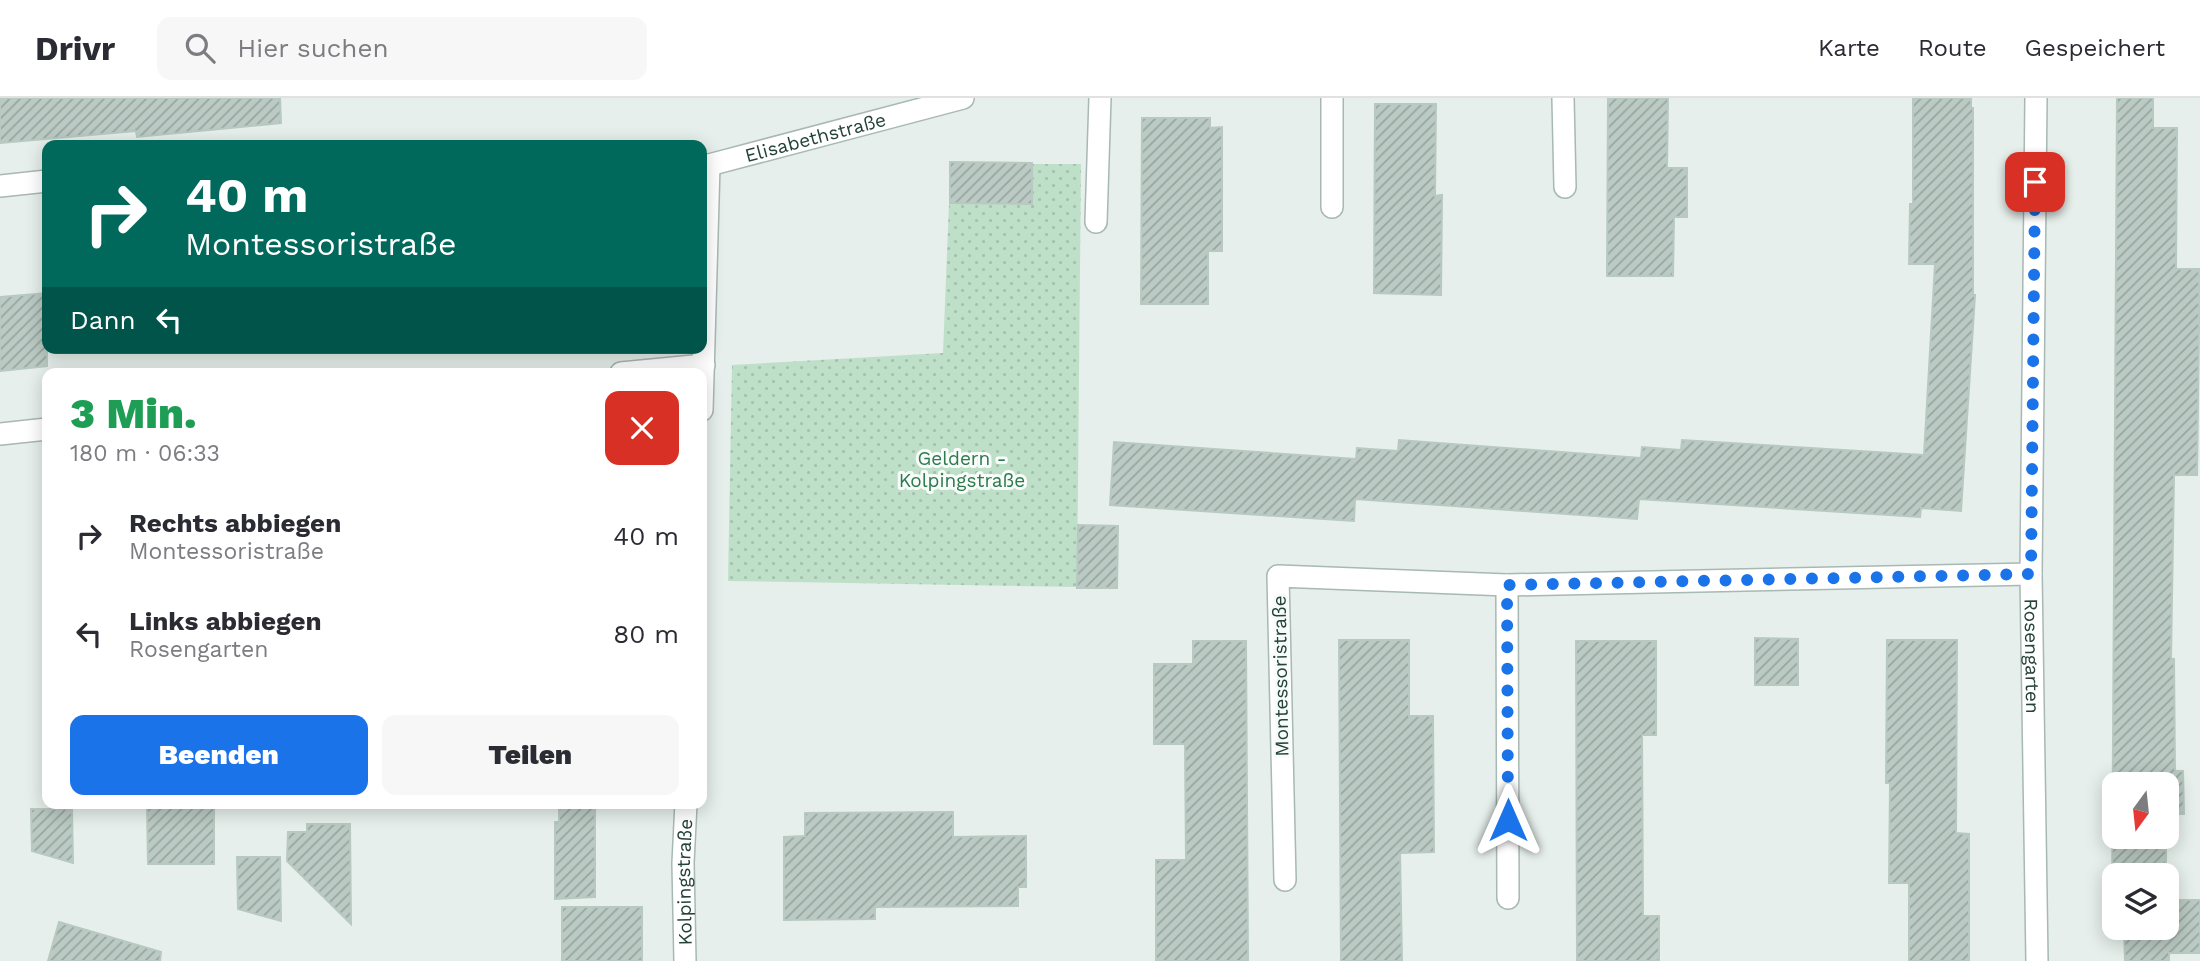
<!DOCTYPE html>
<html lang="de">
<head>
<meta charset="utf-8">
<style>
	:root { --surface:#fff; --page:#f7f7f7; --text:#2b2b33; --muted:#7c7c81; --line:#e1e1e2; --accent:#1a73e8 }
	body { margin:0; font-family:"Work Sans",sans-serif; background:var(--page); color:var(--text); height:100vh; display:flex; flex-direction:column; font-size:26px; white-space:nowrap }
	* { box-sizing:border-box; margin:0 }
	p { font-size:23px; color:var(--muted) }
	.icon { flex:none; width:38px; height:38px; fill:none; stroke:currentColor; stroke-width:2; stroke-linecap:round; stroke-linejoin:round }
	.map { position:relative; flex:1; overflow:hidden }
	.drawer { position:absolute; left:42px; top:270px; width:665px; height:441px; display:flex; flex-direction:column; background:var(--surface); border-radius:14px; box-shadow:0 4px 18px #0003 }
	.drawer>* { flex:none }
	.guide { position:absolute; left:42px; top:42px; width:665px; height:214px; border-radius:14px; box-shadow:0 4px 18px #0003; background:#00695c; color:#fff; overflow:hidden }
	.needle { width:46px; rotate:195deg }
	.controls { position:absolute; left:2102px; top:674px; display:grid; gap:14px }
	.controls a { display:grid; place-items:center; width:77px; height:77px; border-radius:14px; background:var(--surface); box-shadow:0 4px 18px #0003; font-size:35px }
	.pin { position:absolute; display:grid; place-items:center; width:60px; height:60px; color:#fff; margin:-30px; border-radius:14px; box-shadow:0 4px 10px #0006 }
	.me { position:absolute; width:77px; margin:-38px; rotate:0deg; stroke-linejoin:round; filter:drop-shadow(0 0 5px #0008) }
	.turn { display:flex; align-items:center; gap:24px; height:147px; padding:0 28px; font-size:32px }
	.turn .icon { width:91px; height:91px; stroke-width:2.5 }
	.turn b { display:block; font-size:49px; line-height:60px }
	.then { display:flex; align-items:center; height:66px; padding:0 28px; background:#0003; gap:14px; font-size:26px }
	.round { display:grid; place-items:center; flex:none; width:74px; height:74px; border-radius:14px; background:var(--page) }
	.headline { display:flex; align-items:center; justify-content:space-between; height:119px; padding:0 28px }
	h1 { font-size:42px; font-weight:800; line-height:52px; color:#1e9e55 }
	.button { display:flex; gap:14px; margin-top:auto; padding:14px 28px }
	.button a { flex:1; height:80px; border-radius:14px; background:var(--accent); color:#fff; font-size:28px; font-weight:800; line-height:80px; text-align:center }
	.button a+a { background:var(--page); color:var(--text) }
	ul { padding:0; list-style:none }
	li { display:flex; align-items:center; gap:21px; height:98px; padding:0 28px }
	li div { flex:1 }
	li b { display:block; font-size:26px }
	li em { font-style:normal }
	header { display:flex; align-items:center; gap:42px; box-sizing:border-box; height:98px; padding:0 35px; background:var(--surface); border-bottom:2px solid var(--line) }
	header strong { font-size:33px }
	nav { display:flex; gap:38px; margin-inline-start:auto; font-size:24px }
	.search { width:490px; height:63px; background:var(--page); display:flex; align-items:center; gap:18px; box-sizing:border-box; padding:0 24px; border-radius:14px; color:var(--muted); font-size:26px }
	.map>svg:first-child { display:block }
	.grass { fill:url(#grass-dots) }
	.building { fill:url(#building-hatch); stroke:#b8c9c2; stroke-width:2 }
	.lines { fill:none; stroke-linecap:round; stroke-linejoin:round }
	.minor-casing { stroke:#a8b8b2; stroke-width:24 }
	.minor { stroke:#fff; stroke-width:21 }
	.route { stroke:#1a73e8; stroke-width:12; stroke-dasharray:0 21.6 }
	.labels { text-anchor:middle; stroke-width:6; stroke-linejoin:round; paint-order:stroke }
	.street-label { font-size:19px; fill:#24423a; stroke:#f7fbf9 }
	.park-label { font-size:19px; fill:#2d7a4b; stroke:#f7fbf9 }
</style>
</head>
<body>
<header>
<strong>Drivr</strong>
<div class="search"><svg class="icon" aria-label="search" viewBox="0 0 24 24"><circle cx="10" cy="10" r="6"/><path d="M15 15l6 6"/></svg>Hier suchen</div>
<nav><a>Karte</a><a>Route</a><a>Gespeichert</a></nav>
</header>
<div class="map">
<svg width="2200" height="863" viewBox="0 0 2200 863">
	<defs>
		<pattern id="grass-dots" width="8" height="8" patternUnits="userSpaceOnUse" patternTransform="scale(1.75)"><rect width="8" height="8" fill="#bfe0c8"/><path d="M2 2h.1M6 6h.1" fill="none" stroke="#a4c1ad" stroke-width="1.8" stroke-linecap="round"/></pattern>
		<pattern id="building-hatch" width="6" height="6" patternUnits="userSpaceOnUse" patternTransform="scale(1.75)"><rect width="6" height="6" fill="#bbcac4"/><path d="M-1 1l2-2M0 6l6-6M5 7l2-2" fill="none" stroke="#98a6a0"/></pattern>
	</defs>
	<rect width="100%" height="100%" fill="#e6efeb"/>
	<path class="grass" d="M1032,66H1081L1077,489L728,483L732,267L943,255L949,106L1031,105Z"/>
	<path class="building" d="M0,0H280L281,25L137,39L136,33L0,45Z
		M1608,0H1668L1667,70H1687V119H1674L1673,178H1607Z
		M1913,0H1971V10H1973V197H1975L1961,413L1921,410L1920,419L1639,401L1637,421L1355,401L1354,423L1110,407L1114,344L1356,361L1357,350L1398,353L1399,342L1641,360L1642,349L1681,352L1682,342L1924,357L1935,166H1909L1910,106H1913Z
		M2117,0H2153V30H2177L2176,171H2199V232L2197,377H2174L2171,561H2174L2175,673H2183L2184,716H2166V686H2114V738H2166V777H2114V802H2112Z
		M1375,6H1436L1435,98L1442,97L1441,197L1374,195Z
		M1142,20H1210V30L1222,29V153H1208V206H1141Z
		M950,64L1032,65V106L950,105Z
		M47,195V268L0,273V199Z
		M1078,427L1118,428L1117,490H1077Z
		M1755,540L1798,541V587H1755Z
		M1339,542H1409V618H1433L1434,754L1400,755L1402,863H1341Z
		M1887,542H1957L1956,735L1969,736V863H1909V785H1889L1890,685H1886Z
		M1193,543H1246L1248,863H1156V762H1186L1185,646H1154V566H1193Z
		M1576,543H1656V637H1642L1643,818H1659V863H1577Z
		M147,705H214V766H148Z
		M559,705H595V799L555,801V724H559Z
		M31,711H72L73,765L32,753Z
		M953,714V739L1026,738V789H1018V808L875,809V821L784,822V739L805,738V715Z
		M307,726H350L351,826L287,763L288,734H307Z
		M237,759H280L281,823L238,811Z
		M2166,802H2200V855H2169V863H2125L2124,830H2166Z
		M562,809H642V863H562Z
		M59,824L161,854L160,863H48Z"/>
	<g class="lines">
		<defs>
			<g id="minor">
				<path d="M1563,0L1565,89"/>
				<path id="s1" d="M2036,0L2031,476L2037,863"/>
				<path d="M0,88L47,83"/>
				<path d="M1332,109V0"/>
				<path d="M1096,124L1100,0"/>
				<path d="M621,275L704,267"/>
				<path id="s2" d="M702,312L709,67L963,0"/>
				<path d="M0,336L47,331"/>
				<path d="M1507,487L1508,800"/>
				<path d="M1285,782L1278,478L1507,487L2031,476"/>
				<path id="s3" d="M685,863L683,765L686,705"/>
			</g>
		</defs>
		<use href="#minor" class="minor-casing"/>
		<use href="#minor" class="minor"/>
	</g>
	<g class="lines">
		<path class="route" d="M1508,722L1507,487L2031,476L2035,84"/>
	</g>
	<g class="labels">
		<g class="street-label">
			<text dy="7" stroke="none"><textPath href="#s2" startOffset="355">Elisabethstraße</textPath></text>
			<text dy="7" stroke="none"><textPath href="#s1" startOffset="558">Rosengarten</textPath></text>
			<text transform="translate(1280 578) rotate(-91)" y="7">Montessoristraße</text>
			<text dy="7" stroke="none"><textPath href="#s3" startOffset="79">Kolpingstraße</textPath></text>
		</g>
		<g class="park-label">
			<text x="962" y="367">Geldern -<tspan x="962" dy="22">Kolpingstraße</tspan></text>
		</g>
	</g>
</svg>
<div class="controls">
<a><svg class="needle" viewBox="-14 -14 28 28"><path d="M0-13l5 13h-10z" fill="#e53935"/><path d="M0 13l5-13h-10z" fill="#7c7c81"/></svg></a>
<a><svg class="icon" aria-label="layers" viewBox="0 0 24 24"><path d="M12 4l9 5-9 5-9-5zM3 14l9 5 9-5"/></svg></a>
</div>
<div class="pin" style="left:2035px;top:84px;background:#d93025"><svg class="icon" aria-label="arrive" viewBox="0 0 24 24"><path d="M6 21V4h12l-3 4 3 4H6"/></svg></div>
<svg class="me" style="left:1508px;top:722px" viewBox="-20 -20 40 40"><path d="M0-17L14 15 0 8-14 15z" fill="#1a73e8" stroke="#fff" stroke-width="4"/></svg>
<div class="guide">
<div class="turn"><svg class="icon" aria-label="right" viewBox="0 0 24 24"><path d="M7 20v-9h11M14 6l5 5-5 5"/></svg><div><b>40 m</b>Montessoristraße</div></div>
<div class="then">Dann<svg class="icon" aria-label="left" viewBox="0 0 24 24"><path d="M17 20v-9H6M10 6l-5 5 5 5"/></svg></div>
</div>
<section class="drawer">
<div class="headline"><div><h1>3 Min.</h1><p>180 m · 06:33</p></div><a class="round" style="background:#d93025;color:#fff"><svg class="icon" aria-label="close" viewBox="0 0 24 24"><path d="M6 6l12 12M18 6L6 18"/></svg></a></div>
<ul>
<li><svg class="icon" aria-label="right" viewBox="0 0 24 24"><path d="M7 20v-9h11M14 6l5 5-5 5"/></svg><div><b>Rechts abbiegen</b><p>Montessoristraße</p></div><em>40 m</em></li>
<li><svg class="icon" aria-label="left" viewBox="0 0 24 24"><path d="M17 20v-9H6M10 6l-5 5 5 5"/></svg><div><b>Links abbiegen</b><p>Rosengarten</p></div><em>80 m</em></li>
</ul>
<div class="button"><a>Beenden</a><a>Teilen</a></div>
</section>
</div>
</body>
</html>
